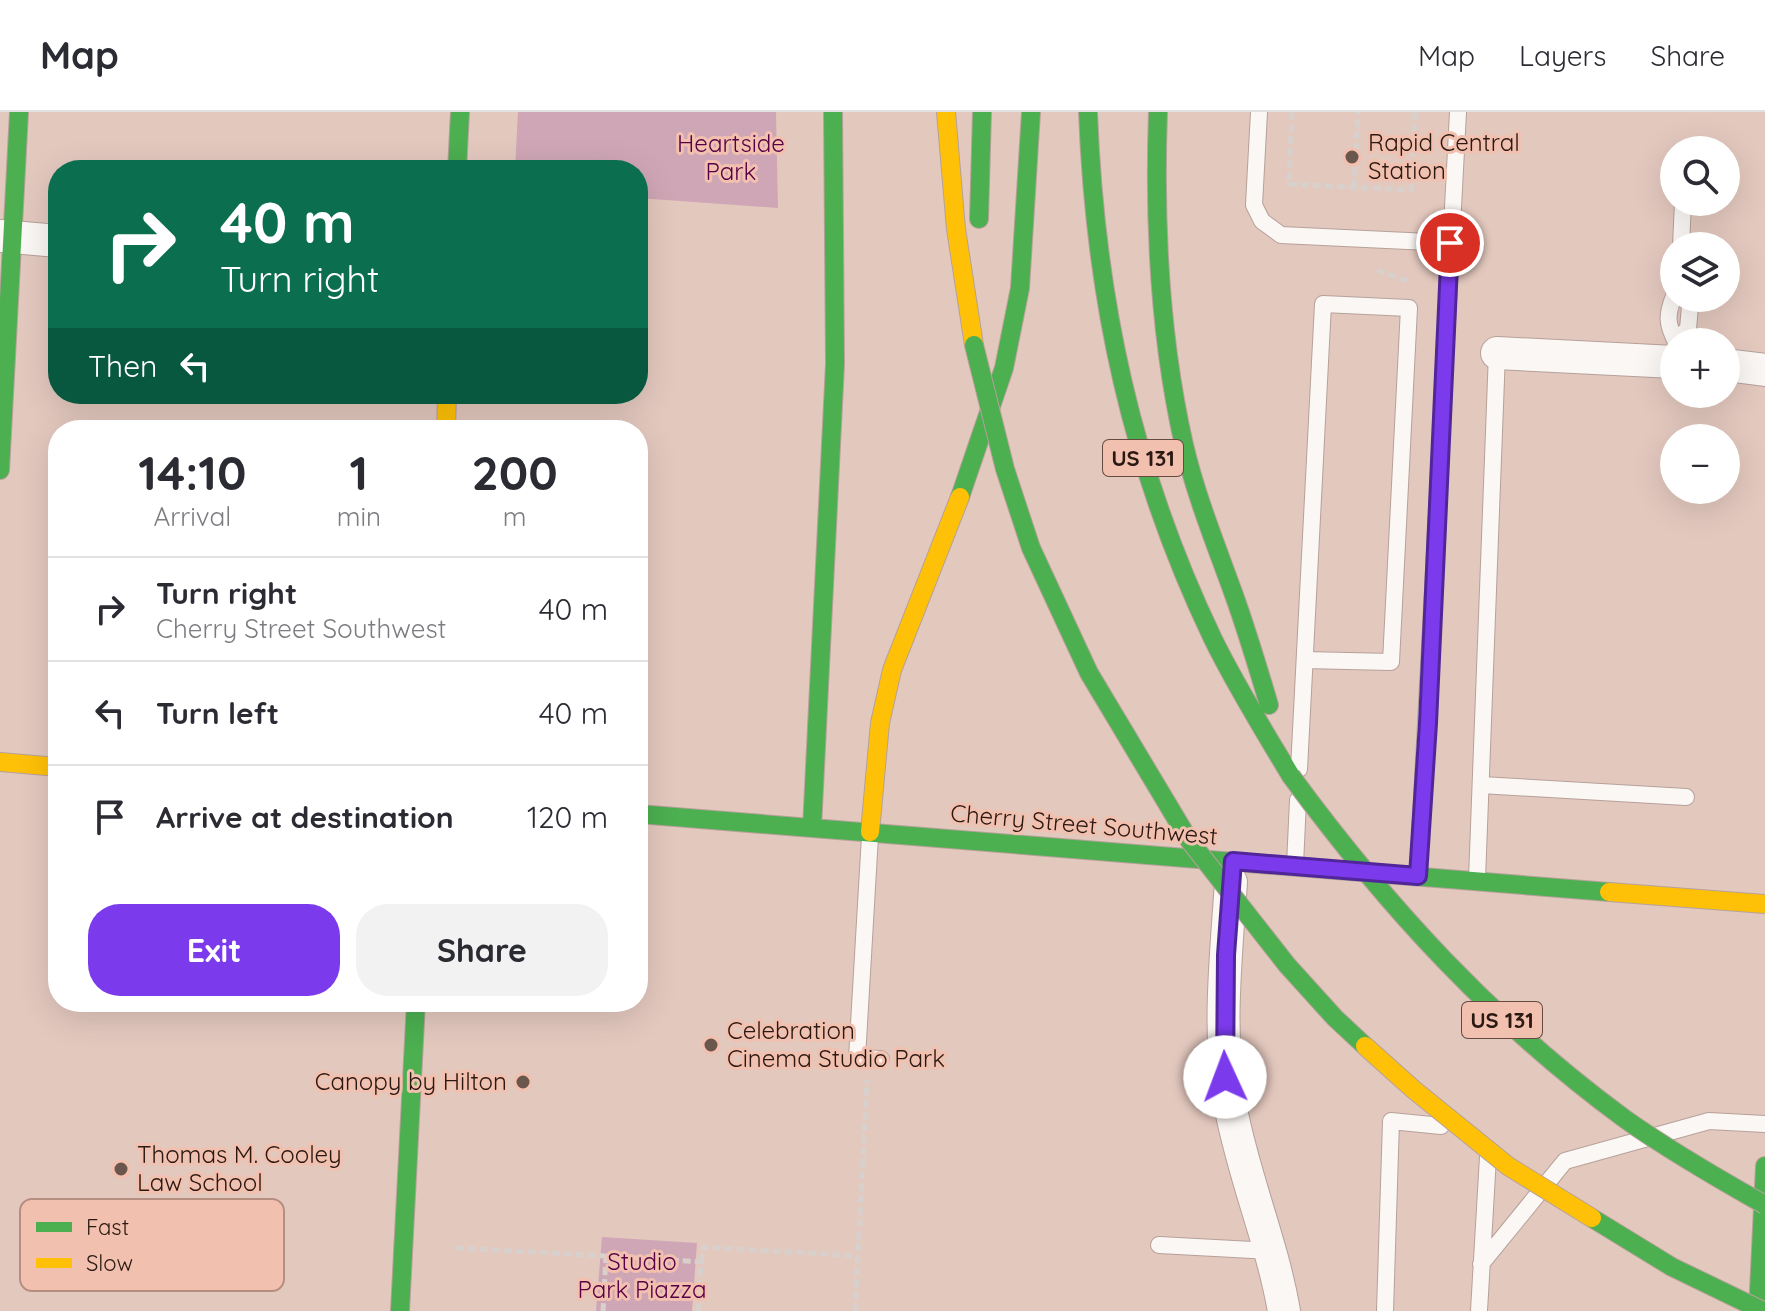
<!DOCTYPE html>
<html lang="en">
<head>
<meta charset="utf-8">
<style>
	:root { --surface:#fff; --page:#f2f2f3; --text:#2b2b33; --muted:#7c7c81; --line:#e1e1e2; --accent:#7c3aed }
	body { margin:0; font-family:Quicksand,sans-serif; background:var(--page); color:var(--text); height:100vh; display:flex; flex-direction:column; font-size:30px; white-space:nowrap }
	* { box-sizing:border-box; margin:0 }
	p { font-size:26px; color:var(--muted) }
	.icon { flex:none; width:44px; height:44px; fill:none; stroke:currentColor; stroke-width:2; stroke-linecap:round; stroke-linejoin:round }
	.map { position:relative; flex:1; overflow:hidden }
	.panel { position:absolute; left:48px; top:308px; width:600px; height:592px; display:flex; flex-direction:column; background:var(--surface); border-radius:32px; box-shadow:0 8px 32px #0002 }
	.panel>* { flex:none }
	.guide { position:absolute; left:48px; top:48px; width:600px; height:244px; border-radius:32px; box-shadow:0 8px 32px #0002; background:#0b6e4f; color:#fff; overflow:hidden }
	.buttons { position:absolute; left:1660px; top:24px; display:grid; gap:16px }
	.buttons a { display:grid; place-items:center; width:80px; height:80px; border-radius:50%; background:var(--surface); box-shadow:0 8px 32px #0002; font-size:40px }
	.pin { position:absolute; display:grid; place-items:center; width:68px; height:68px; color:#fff; margin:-34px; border:4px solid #fff; border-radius:50%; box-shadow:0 2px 8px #0007 }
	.me { position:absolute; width:88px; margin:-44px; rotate:358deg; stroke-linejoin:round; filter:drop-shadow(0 0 6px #0008) }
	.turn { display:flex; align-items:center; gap:28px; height:168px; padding:0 40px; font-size:36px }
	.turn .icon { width:104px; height:104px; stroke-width:2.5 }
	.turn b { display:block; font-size:56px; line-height:68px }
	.then { display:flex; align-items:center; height:76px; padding:0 40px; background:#0003; gap:16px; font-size:30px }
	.eta { display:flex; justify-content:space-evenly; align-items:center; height:136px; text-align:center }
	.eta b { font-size:48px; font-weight:700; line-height:56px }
	.button { display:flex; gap:16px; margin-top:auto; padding:16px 40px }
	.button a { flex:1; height:92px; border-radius:32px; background:var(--accent); color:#fff; font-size:32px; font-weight:700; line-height:92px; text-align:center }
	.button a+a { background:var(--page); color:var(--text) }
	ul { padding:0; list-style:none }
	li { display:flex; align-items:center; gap:24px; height:104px; padding:0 40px; border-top:2px solid var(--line) }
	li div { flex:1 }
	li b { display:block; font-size:30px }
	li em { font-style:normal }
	header { display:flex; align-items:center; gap:48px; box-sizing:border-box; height:112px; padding:0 40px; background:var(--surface); border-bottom:2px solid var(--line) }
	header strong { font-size:38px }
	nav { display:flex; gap:44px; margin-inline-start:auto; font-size:28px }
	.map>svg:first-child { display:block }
	.green { fill:#cfa6b5 }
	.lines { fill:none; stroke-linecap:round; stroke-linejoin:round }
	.lane-casing { stroke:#b6a19a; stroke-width:18 }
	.street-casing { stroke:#b6a19a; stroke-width:34 }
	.fast-casing { stroke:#b6a19a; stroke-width:20 }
	.slow-casing { stroke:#b6a19a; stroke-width:20 }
	.path { stroke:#d8d0cc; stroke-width:5; stroke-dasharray:8 4; stroke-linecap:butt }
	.lane { stroke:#fbf7f5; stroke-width:16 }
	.street { stroke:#fbf7f5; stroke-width:32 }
	.fast { stroke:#4caf50; stroke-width:18 }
	.slow { stroke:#ffc107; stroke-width:18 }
	.fast-bridge-casing { stroke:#b6a19a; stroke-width:20; stroke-linecap:butt }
	.slow-bridge-casing { stroke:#b6a19a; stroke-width:20; stroke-linecap:butt }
	.fast-bridge { stroke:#4caf50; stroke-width:18 }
	.slow-bridge { stroke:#ffc107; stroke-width:18 }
	.route-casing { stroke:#51269a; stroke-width:20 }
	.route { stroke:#7c3aed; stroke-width:14 }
	.poi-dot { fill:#6b564e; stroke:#f2c0af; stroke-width:3 }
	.labels { text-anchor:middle; stroke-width:6; stroke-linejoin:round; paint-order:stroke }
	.shield { fill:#f2c0af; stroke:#664a41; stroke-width:2 }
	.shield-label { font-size:22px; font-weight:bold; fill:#2a1812 }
	.poi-label { font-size:24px; fill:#2a1812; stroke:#f2c0af; text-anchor:start }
	.park-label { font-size:24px; fill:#570046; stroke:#f2c0af }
	.street-label { font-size:24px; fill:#2a1812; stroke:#f2c0af }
	.key { fill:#f2c0af; stroke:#b68e80; stroke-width:2 }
	.key-label { font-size:22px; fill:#2a1812 }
</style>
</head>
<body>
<header>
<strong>Map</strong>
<nav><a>Map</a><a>Layers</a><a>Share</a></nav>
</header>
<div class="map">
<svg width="1765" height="1199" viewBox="0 0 1765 1199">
	<rect width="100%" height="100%" fill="#e3c8be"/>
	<path class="green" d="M518,0H776L778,96L638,86V58H515Z
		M602,1125L697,1131L692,1199H596Z"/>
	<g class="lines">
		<defs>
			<path id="lane" d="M1259,0L1254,93L1262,109L1281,123L1450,131
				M1681,134L1683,90
				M1674,184C1666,204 1667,212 1676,230
				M1676,228L1688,217L1690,194L1686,186
				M1299,657L1323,192L1409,196L1391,550L1305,548
				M1481,673L1686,685
				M870,724L857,946L881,947
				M1295,753L1298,688
				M1418,763L1458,0
				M1477,767L1497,241
				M1159,1133L1271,1139
				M1481,1152L1565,1049L1709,1009L1765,1012
				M1385,1199L1391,1009L1441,1014
				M1479,1199L1488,1045"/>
			<path id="street" d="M0,124L58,129
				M1497,241L1674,250
				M1726,253L1765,258
				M1231,770C1226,845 1217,923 1231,997C1244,1066 1272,1130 1284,1199"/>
			<path id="fast" d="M1088,0C1095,187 1132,358 1213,527C1236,574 1264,619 1291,664
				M1158,0C1154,112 1159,223 1184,333C1196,384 1216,433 1234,483C1247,519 1258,556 1269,593
				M457,58L460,0
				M979,107L982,0
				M0,358L19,0
				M960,385L1004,256L1020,176L1031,0
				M638,702L1609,780
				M812,716L835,252L833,0
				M400,1199L416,890
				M1758,1199L1765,1054"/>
			<path id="slow" d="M946,0L956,117L974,233
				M446,318L447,282
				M0,650L58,655
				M870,720L880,611L892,558L960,385
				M1609,780L1765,792"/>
		</defs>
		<use href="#lane" class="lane-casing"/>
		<use href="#street" class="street-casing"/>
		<use href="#fast" class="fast-casing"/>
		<use href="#slow" class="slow-casing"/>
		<path class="path" d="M1292,0L1289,72L1411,78L1415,0
			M1354,75L1358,0
			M1377,158L1410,170
			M456,1136L606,1144
			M701,1150L704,1135L858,1144
			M603,1199L606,1144L701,1150L698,1199
			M855,1199L867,968"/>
		<use href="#lane" class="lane"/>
		<use href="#street" class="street"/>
		<use href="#fast" class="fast"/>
		<use href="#slow" class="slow"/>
		<defs>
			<path id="fast-bridge" d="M974,233L1005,357L1031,436L1089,561L1189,728L1287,853L1335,906L1365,934
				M1291,664C1388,796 1493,910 1625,1007C1670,1039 1717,1066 1765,1093
				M1592,1106L1672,1155L1763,1199"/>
			<path id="slow-bridge" d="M1365,934L1413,977L1508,1054L1592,1106"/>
		</defs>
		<use href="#fast-bridge" class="fast-bridge-casing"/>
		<use href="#slow-bridge" class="slow-bridge-casing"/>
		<use href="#fast-bridge" class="fast-bridge"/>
		<use href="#slow-bridge" class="slow-bridge"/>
	</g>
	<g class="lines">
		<defs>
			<path id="route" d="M1225,965L1226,843L1233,749L1418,764L1428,611L1450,131"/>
		</defs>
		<use href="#route" class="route-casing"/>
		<use href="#route" class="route"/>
	</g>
	<g class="poi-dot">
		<circle cx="1352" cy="45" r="8"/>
		<circle cx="711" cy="933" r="8"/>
		<circle cx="523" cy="970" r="8"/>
		<circle cx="121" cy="1057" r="8"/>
	</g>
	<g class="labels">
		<g class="shield">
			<rect x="1103" y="328" width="80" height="36" rx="6"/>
			<rect x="1462" y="890" width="80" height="36" rx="6"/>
		</g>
		<g class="shield-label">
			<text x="1143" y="354">US 131</text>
			<text x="1502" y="916">US 131</text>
		</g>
		<g class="poi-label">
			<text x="1368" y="39">Rapid Central<tspan x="1368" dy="28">Station</tspan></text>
			<text x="727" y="927">Celebration<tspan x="727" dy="28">Cinema Studio Park</tspan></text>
			<text x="507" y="978" text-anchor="end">Canopy by Hilton</text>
			<text x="137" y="1051">Thomas M. Cooley<tspan x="137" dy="28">Law School</tspan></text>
		</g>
		<g class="park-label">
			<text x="731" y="40">Heartside<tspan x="731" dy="28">Park</tspan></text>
			<text x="642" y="1158">Studio<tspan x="642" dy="28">Park Piazza</tspan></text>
		</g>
		<g class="street-label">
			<text transform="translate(1084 713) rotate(5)" y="8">Cherry Street Southwest</text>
		</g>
	</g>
	<rect x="20" y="1087" width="264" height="92" rx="12" class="key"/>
	<rect x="36" y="1110" width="36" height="10" fill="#4caf50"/>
	<rect x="36" y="1146" width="36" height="10" fill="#ffc107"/>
	<g class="key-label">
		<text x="86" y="1123">Fast</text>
		<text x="86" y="1159">Slow</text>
	</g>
</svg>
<div class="buttons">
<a><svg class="icon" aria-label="search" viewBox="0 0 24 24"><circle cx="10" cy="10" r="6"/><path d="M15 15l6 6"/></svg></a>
<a><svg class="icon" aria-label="layers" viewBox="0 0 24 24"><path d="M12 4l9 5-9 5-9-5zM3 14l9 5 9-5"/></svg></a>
<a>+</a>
<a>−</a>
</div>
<div class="pin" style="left:1450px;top:131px;background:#d93025"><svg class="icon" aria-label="arrive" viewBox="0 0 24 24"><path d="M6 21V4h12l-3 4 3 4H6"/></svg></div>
<svg class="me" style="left:1225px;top:965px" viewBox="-20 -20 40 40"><circle r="19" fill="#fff"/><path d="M0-13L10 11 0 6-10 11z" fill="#7c3aed"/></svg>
<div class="guide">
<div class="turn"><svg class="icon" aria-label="right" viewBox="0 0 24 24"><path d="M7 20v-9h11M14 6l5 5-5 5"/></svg><div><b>40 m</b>Turn right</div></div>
<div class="then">Then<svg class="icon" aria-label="left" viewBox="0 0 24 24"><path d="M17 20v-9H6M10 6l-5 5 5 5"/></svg></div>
</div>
<section class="panel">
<div class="eta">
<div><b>14:10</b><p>Arrival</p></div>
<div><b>1</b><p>min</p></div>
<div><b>200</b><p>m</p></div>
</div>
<ul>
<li><svg class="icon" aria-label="right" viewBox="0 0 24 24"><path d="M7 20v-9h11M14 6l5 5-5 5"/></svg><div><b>Turn right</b><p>Cherry Street Southwest</p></div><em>40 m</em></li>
<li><svg class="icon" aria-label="left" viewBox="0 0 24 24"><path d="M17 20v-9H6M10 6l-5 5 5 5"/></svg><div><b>Turn left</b></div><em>40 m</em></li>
<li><svg class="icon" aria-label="arrive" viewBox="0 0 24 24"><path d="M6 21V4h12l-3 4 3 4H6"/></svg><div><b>Arrive at destination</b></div><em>120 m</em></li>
</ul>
<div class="button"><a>Exit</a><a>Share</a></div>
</section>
</div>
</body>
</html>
